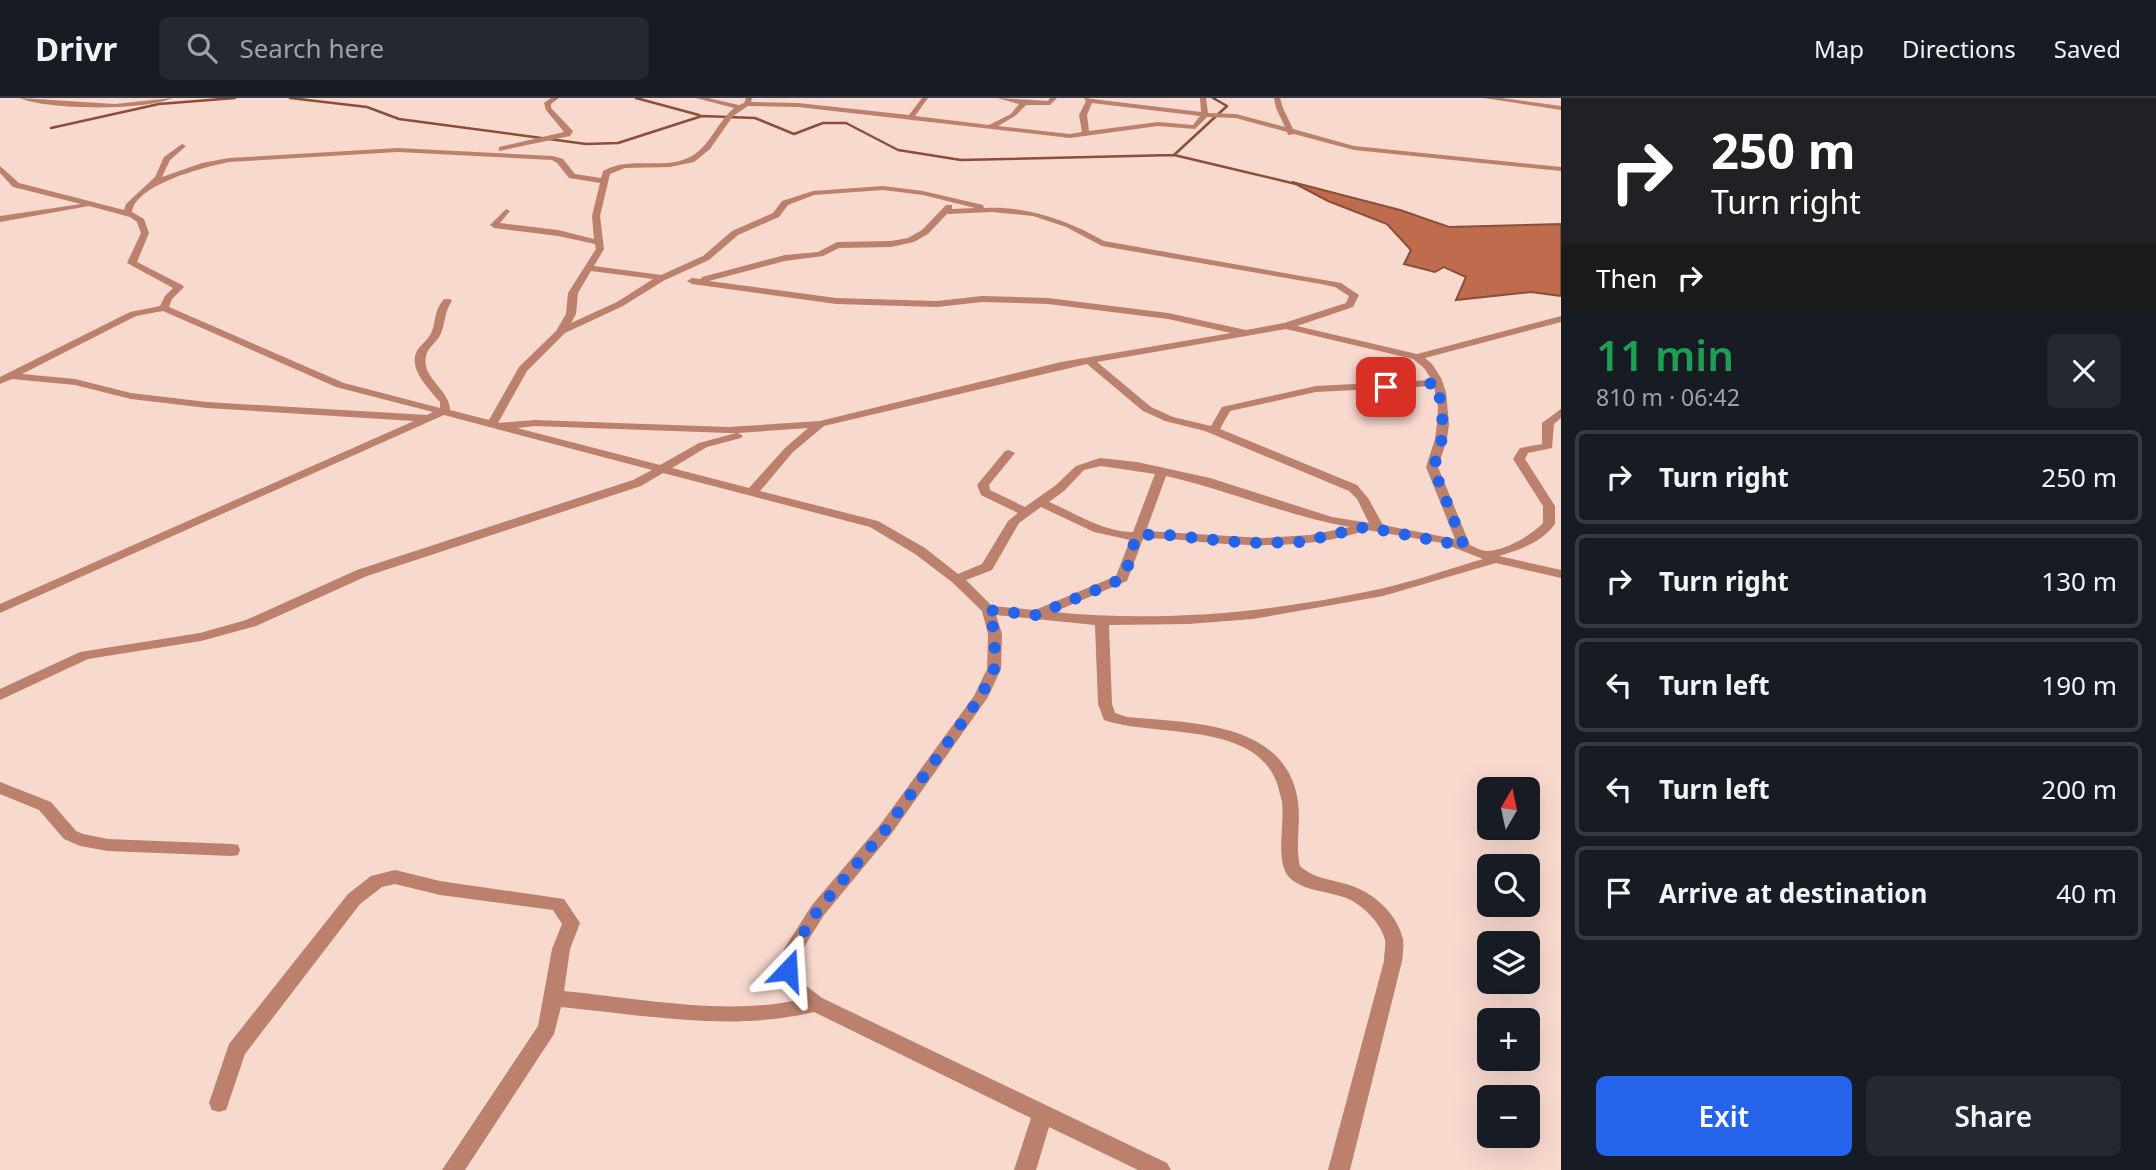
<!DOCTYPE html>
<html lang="en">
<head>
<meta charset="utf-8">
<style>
	:root { --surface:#171b24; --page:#242831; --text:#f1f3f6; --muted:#9ea1a6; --line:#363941; --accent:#2563eb }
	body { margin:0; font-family:"Noto Sans",sans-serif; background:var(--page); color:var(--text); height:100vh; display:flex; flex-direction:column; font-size:26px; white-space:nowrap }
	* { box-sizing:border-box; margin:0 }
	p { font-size:23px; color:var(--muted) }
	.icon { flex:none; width:38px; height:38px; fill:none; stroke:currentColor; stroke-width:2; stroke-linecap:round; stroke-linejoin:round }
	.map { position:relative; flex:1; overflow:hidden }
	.side { display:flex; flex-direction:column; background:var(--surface); width:595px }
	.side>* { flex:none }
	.hud { background:#202124; color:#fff; overflow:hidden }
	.needle { width:46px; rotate:9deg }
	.tools { position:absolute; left:1477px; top:679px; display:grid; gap:14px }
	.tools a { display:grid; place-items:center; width:63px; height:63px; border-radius:10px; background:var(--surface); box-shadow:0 7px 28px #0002; font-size:35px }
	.pin { position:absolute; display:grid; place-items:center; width:60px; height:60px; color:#fff; margin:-30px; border-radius:14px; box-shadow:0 4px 10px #0006 }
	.me { position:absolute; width:77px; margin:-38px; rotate:20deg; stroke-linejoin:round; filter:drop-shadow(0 0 5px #0008) }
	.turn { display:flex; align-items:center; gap:24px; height:147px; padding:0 35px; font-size:32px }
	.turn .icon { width:91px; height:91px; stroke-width:2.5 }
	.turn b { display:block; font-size:49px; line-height:60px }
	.then { display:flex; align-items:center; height:66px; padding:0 35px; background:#0003; gap:14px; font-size:26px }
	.round { display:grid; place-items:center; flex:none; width:74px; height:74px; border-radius:10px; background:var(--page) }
	.overview { display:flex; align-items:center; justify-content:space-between; height:119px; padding:0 35px }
	h1 { font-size:42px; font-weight:600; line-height:52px; color:#1e9e55 }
	.button { display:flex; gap:14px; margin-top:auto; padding:14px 35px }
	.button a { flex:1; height:80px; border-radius:10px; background:var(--accent); color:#fff; font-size:28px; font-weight:600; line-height:80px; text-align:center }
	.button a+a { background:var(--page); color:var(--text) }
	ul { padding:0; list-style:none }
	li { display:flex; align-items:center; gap:21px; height:94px; margin:0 14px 10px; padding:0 21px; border:4px solid var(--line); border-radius:10px }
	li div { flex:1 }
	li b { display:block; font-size:26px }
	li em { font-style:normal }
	header { display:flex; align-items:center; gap:42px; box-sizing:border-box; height:98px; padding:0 35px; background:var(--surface); border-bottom:2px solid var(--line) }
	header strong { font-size:33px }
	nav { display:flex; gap:38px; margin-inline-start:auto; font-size:24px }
	.search { width:490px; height:63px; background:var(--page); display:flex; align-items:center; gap:18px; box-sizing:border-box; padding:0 24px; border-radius:10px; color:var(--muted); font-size:26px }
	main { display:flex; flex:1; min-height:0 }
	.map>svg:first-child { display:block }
	.water { fill:#bf6b4d; stroke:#8c4e38; stroke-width:2 }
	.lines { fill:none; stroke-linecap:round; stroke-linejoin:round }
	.stream { stroke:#8c4e38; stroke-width:2.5 }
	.minor { fill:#bb816c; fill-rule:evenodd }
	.route { stroke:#2563eb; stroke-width:12; stroke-dasharray:0 21.6 }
</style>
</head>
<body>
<header>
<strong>Drivr</strong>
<div class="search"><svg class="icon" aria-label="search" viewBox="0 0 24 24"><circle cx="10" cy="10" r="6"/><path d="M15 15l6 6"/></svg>Search here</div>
<nav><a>Map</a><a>Directions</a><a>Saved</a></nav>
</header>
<main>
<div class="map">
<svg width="1561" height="1072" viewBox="0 0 1561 1072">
	<rect width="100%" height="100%" fill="#f8d9ce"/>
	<path class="water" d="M1292,84L1400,112L1449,129L1561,126V198L1531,194L1456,202L1466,179L1444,169L1435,174L1404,166L1411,152L1387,126L1328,103Z"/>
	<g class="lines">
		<path class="stream" d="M290,0L367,9L399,21L586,46L618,45L702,18L755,20L794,36L823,25H846L898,52L961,62L1174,57L1296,86
			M636,0L699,17
			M51,30L159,6L235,0
			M1174,57L1227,8L1213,0"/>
		<path class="minor" d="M20,0L115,6L172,0C146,13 46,12 20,0Z
			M551,0H559L551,6V10L573,33L570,38L499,53V49L564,34L546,12L544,5Z
			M696,0H708L739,7L744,5L746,0H752L751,4L798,5L909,17L922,0H928L915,18L989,27L1011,16L1019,6L997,0L1048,3L1050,0H1057L1050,7H1026L1015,18L998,28L1070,36L1082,34L1079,17L1086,3L1084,0L1201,14L1200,0H1206L1208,15L1236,16L1285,29L1276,10L1274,0H1280L1283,10L1293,31L1354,48L1561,69V73L1354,52L1294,36L1288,37L1287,34L1236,20L1207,19L1195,31L1158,28L1070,40L798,9L748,8L733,18L710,51L694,64L670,69L625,70L610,76L600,118L604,151L594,168L661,177L703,158L732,133L773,115L782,103L813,93L883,88L923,93L983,107L984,110C1028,108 1066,122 1104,143L1341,185L1359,197L1353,209L1297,228L1417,256L1561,218V224L1425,260L1432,266L1441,280L1446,294L1449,326L1447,341L1438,369L1470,447C1474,449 1482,453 1486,453C1503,454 1532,437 1543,425V408L1513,361L1520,350L1542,346V325L1561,311V320L1554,326L1552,350L1528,355L1525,361L1555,408V426C1541,445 1521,451 1499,458L1561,472V480L1496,465L1383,498L1253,521L1189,526L1109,527L1112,606L1115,615L1127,619C1190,625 1287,623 1298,704C1301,725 1295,748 1300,768C1313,780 1329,781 1346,786C1371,793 1396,813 1403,841C1404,848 1403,856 1402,863L1350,1072H1328L1384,863C1384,856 1386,848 1385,842C1381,825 1362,806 1346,800C1328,793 1307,794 1291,781C1274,767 1285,725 1282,704C1281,699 1279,693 1278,688C1257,622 1157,640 1104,622L1098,606L1095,527L996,517L1002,536L1001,571L988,599L892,735L824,817L799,857L797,872L800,883L822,900L1167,1065L1171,1072H1138L1049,1029L1036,1072H1014L1031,1020L814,914C731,934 644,917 561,909L554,936L465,1072H442L538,928L552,851L562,826L553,812L440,797L395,786L382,789L360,806L245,956L226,1012L219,1014L212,1012L209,1005L229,946L348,796L371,778L395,772L440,783L564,801L580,825L570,851L564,893C634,900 728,918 797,902L785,893L779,872L784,851L812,807L880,727L974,598L987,571L988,536L982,513L952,484L915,456L870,429L663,375L641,388L367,478L256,528L201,543L88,561L0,602V591L80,554L200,535L246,522L357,472L633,382L652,372L444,317L0,515V506L414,323L207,310L131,301L75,287L12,281L0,286V279L130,214L160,208L165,198L173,190L127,165L141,135L137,124L130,119L89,108L0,124V118L81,106L13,89L0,75V68L19,85L124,112L126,106L155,79L164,59L182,46L186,48L170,62L162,79L202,65L229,60L398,50L553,58L563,61L575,76L601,80L603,73C632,57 663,73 690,59C710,49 717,24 734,10ZM1092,5L1200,18L1193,27L1158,24L1089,33L1087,17ZM398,54L552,62L557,65L569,80L600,85L592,118L594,141L558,132L500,125L510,113L506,111L490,127L494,130L558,138L595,146L596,151L568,195L566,216L556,233L519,269L489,322L450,312C450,292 421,280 426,258C428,248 438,244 441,235C446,223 444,214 452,203L450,201H444C432,215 437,226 430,237C426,244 419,248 416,255C409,272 430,292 440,304V310L344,285L169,209L172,201L184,189L182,187L137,164L149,135L144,121L132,114C136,86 205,69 229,64ZM883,92L923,97L975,110L952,111V107H946L922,132L908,140L891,143L837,144L818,154L785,157L702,179L701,181L692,180L687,183L692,186L836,206L937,209L982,204L1048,206L1168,221L1231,235L1061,264L820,323L728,329L535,322L498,325L527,273L565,235L623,208L663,183L709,162L738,137L779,119L788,107L814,97ZM992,114L1033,118L1066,129L1102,148L1321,186L1335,189L1349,198L1346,205L1284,225L1246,232L1168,215L1048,200L982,198L937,203L836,200L709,183L785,163L823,158L839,150L891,149L914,144L928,136L947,116ZM591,173L653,181L617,204L571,225L576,216L578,195ZM163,213L336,289L433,314L427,317L207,304L131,295L75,281L22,276L136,218ZM1286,231L1413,261L1424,270L1432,282L1316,288L1222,309L1211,328L1173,319L1151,309L1097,264ZM1087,266L1143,313L1165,323L1205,333L1349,393L1357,401L1369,425L1332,419L1210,380L1137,364L1100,360L1076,368L1056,387L1025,409L990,392L989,387L1015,355L1009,352L1005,353L977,387L981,397L1018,415L1008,423L982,466L958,476L925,450L878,423L760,393L793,354L824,328ZM1434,288L1438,310L1437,326L1435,341L1426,369L1455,441L1383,427L1368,400L1357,387L1220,331L1230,313L1316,294ZM535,328L728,335H736L699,345L660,367L517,330ZM808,330L785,350L749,390L672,370L707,349L741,340L743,338L738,335ZM1101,368L1155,376L1133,434C1103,434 1075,415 1049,404L1064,393L1084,372ZM1166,378C1228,392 1287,418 1350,429L1310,437L1262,440L1146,433ZM1041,409L1094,434L1130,442L1116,478L1035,512L992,508L966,482L992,472L1019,425ZM1367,432L1442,445L1483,461C1449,471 1415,483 1380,491C1273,514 1164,525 1054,514L1127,483L1143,441C1166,439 1190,443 1213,445C1264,449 1317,449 1367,432Z
			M1484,0H1502L1561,8V12Z
			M0,684L51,704L76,733L83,736L108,741L232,746L238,747L240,752L238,757L232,758L108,753L80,748L64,741L39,712L0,696Z"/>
	</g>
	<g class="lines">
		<path class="route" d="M788,872L790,856L818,812L886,731L981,598L994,571L995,536L988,512L1036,517L1115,484L1126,475L1136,438L1157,436L1246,445L1301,444L1365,429L1464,448L1433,369C1447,340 1443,316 1437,285L1386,289"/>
	</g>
</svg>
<div class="tools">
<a><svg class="needle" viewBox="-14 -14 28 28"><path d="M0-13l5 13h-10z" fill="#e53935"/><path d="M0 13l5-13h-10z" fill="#9ea1a6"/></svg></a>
<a><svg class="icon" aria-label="search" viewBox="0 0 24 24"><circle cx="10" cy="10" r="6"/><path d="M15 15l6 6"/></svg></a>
<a><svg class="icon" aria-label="layers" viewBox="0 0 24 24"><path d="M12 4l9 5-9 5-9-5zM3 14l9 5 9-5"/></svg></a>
<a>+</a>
<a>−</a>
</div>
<div class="pin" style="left:1386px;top:289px;background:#d93025"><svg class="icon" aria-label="arrive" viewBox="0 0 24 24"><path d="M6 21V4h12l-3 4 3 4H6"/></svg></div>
<svg class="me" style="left:788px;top:872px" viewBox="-20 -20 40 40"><path d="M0-17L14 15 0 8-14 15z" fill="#2563eb" stroke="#fff" stroke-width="4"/></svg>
</div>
<section class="side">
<div class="hud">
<div class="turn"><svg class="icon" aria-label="right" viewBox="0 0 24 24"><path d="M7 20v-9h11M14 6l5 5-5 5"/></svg><div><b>250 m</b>Turn right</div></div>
<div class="then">Then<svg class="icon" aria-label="right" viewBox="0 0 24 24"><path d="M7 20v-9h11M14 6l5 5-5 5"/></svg></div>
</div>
<div class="overview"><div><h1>11 min</h1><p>810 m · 06:42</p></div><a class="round"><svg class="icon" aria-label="close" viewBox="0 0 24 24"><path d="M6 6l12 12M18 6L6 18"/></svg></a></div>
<ul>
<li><svg class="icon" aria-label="right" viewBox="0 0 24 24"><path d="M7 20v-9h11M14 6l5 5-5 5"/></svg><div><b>Turn right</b></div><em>250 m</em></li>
<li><svg class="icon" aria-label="right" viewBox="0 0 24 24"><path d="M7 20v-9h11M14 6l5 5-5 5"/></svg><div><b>Turn right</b></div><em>130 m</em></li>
<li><svg class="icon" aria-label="left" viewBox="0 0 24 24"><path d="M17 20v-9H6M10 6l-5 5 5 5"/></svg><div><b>Turn left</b></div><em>190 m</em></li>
<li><svg class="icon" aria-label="left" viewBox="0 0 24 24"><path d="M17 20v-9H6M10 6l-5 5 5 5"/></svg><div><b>Turn left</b></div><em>200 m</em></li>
<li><svg class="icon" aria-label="arrive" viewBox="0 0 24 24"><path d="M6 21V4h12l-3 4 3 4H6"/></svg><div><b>Arrive at destination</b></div><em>40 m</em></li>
</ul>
<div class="button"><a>Exit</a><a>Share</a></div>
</section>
</main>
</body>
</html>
